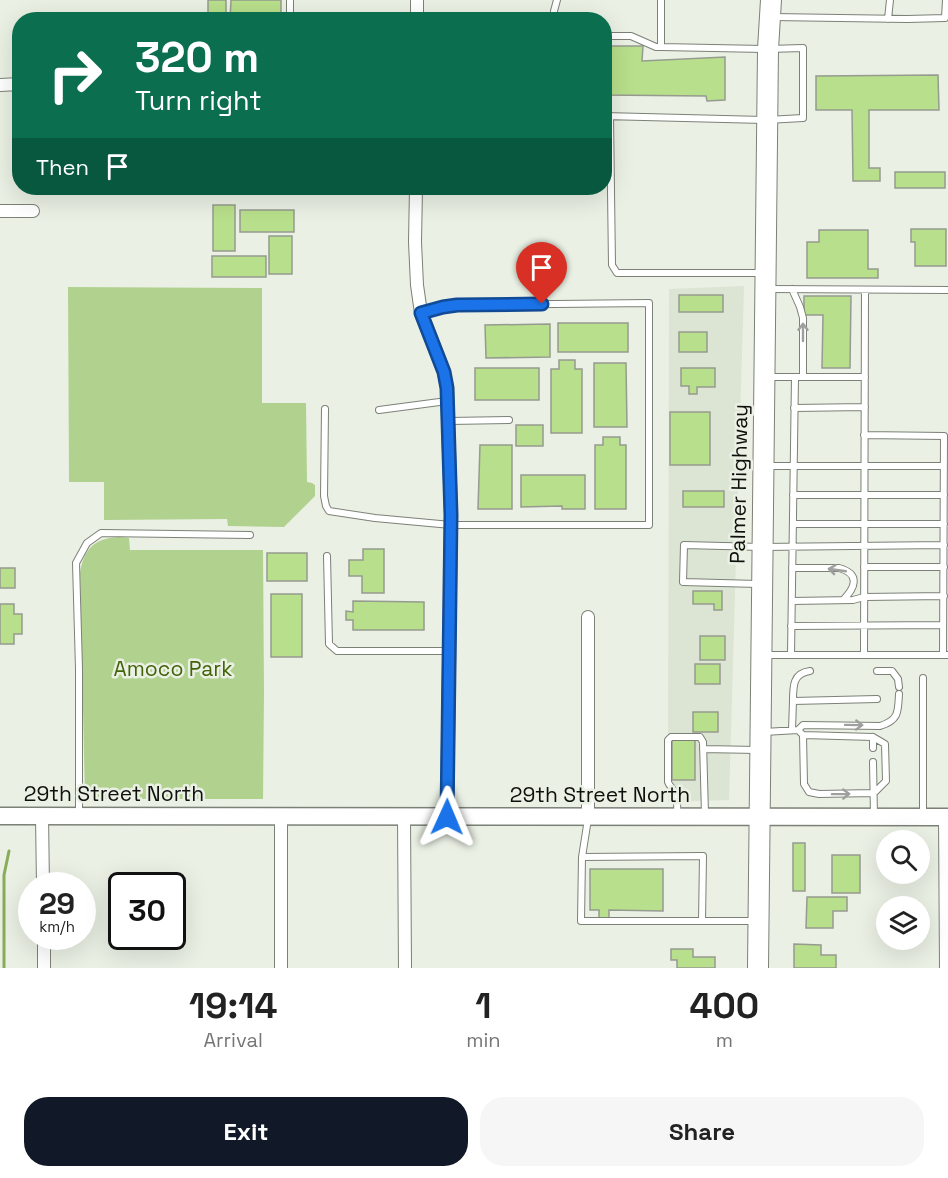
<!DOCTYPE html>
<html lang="en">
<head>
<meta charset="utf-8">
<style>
	:root { --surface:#fff; --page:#f6f6f6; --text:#222; --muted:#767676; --accent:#111827 }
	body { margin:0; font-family:"Space Grotesk",sans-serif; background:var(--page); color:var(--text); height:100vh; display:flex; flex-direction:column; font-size:22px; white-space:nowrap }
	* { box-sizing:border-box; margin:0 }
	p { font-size:20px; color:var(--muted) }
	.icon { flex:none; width:33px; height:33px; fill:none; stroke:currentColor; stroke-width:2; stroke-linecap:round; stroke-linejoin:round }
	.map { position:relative; height:968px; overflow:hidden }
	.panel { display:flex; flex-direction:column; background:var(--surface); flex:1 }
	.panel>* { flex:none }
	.banner { position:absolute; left:12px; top:12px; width:600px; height:183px; border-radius:24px; box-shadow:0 6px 24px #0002; background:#0b6e4f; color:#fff; overflow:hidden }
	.buttons { position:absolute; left:876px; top:830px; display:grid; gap:12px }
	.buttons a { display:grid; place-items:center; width:54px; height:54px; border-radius:50%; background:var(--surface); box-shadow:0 6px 24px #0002; font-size:30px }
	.speed { position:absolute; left:18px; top:872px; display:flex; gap:12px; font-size:30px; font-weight:700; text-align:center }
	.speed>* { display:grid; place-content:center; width:78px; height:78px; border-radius:50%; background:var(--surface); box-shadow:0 6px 24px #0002; line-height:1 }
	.speed small { font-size:15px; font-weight:400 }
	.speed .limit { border:3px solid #111; border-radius:9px; background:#fff; color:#111 }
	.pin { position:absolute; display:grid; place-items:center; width:51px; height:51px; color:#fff; margin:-62px -26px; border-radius:50% 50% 50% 0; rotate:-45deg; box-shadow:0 0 6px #0007 }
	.pin .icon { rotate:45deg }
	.me { position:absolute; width:66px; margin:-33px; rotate:1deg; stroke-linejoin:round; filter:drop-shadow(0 0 4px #0008) }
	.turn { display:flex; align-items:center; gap:21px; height:126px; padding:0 24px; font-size:27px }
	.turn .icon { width:78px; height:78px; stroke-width:2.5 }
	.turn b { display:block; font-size:42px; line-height:51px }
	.then { display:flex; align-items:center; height:57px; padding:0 24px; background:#0003; gap:12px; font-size:22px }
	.eta { display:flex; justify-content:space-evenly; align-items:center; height:102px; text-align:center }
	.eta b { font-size:36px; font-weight:700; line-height:42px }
	.cta { display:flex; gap:12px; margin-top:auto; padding:12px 24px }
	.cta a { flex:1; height:69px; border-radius:24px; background:var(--accent); color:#fff; font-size:24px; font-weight:700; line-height:69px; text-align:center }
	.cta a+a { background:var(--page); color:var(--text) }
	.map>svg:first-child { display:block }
	.built { fill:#dce5d3 }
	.green { fill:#b1d18f }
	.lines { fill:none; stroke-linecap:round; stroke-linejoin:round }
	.stream { stroke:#87ac5a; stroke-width:3 }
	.building { fill:#b8df8b; stroke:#969b90; stroke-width:1.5 }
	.service-casing { stroke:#7c8177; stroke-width:8 }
	.minor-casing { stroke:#7c8177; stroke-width:14 }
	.tertiary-casing { stroke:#7c8177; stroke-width:19 }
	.primary-casing { stroke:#7c8177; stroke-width:22 }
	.service { stroke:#fff; stroke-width:6 }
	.minor { stroke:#fff; stroke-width:12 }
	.tertiary { stroke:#fff; stroke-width:16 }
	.primary { stroke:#fff; stroke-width:20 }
	.oneway { stroke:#9f9f9e }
	.route-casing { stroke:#114b97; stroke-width:15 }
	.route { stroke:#1a73e8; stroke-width:10 }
	.labels { text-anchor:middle; stroke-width:5; stroke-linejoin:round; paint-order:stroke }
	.street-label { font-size:21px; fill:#0e100c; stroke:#eaf0e4 }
	.park-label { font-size:21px; fill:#426307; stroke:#eaf0e4 }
</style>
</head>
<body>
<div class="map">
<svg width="948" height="968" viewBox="0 0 948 968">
	<rect width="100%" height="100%" fill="#eaf0e4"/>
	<path class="built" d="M744,286L729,800L668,802L669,289Z"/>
	<path class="green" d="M68,287L262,288V403H306L307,482L312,483L315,485V496L284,527L228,526L227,519L104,520V482H69Z
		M120,537L129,538L130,550H263L264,692L263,799H85L80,573C84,548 95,538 120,537Z"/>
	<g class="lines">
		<path class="stream" d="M4,968V875L9,851"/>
	</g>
	<path class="building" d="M208,0H226V20H208Z
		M231,0H281V20H230Z
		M604,46H643L642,61L725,57V100L707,101L706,96L604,95Z
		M938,75L939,110H869V168H880V181H853L852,110H816V76Z
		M895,172H945V188H895Z
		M213,205H235V251H213Z
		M240,210H294V232H240Z
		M911,229H946V266H915V242H911Z
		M819,230H868V269H878V278H807V242H819Z
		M269,236H292V274H269Z
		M212,256H266V277H212Z
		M679,295H723V312H679Z
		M804,296H851L850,368H822L823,315H804Z
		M558,323H628V352H558Z
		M550,324V357L486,358L485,325Z
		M679,332H707V352H679Z
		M559,360H575V369H582V433H551V369H559Z
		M594,363H626L627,427H594Z
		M475,368H539V400H475Z
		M681,368H715V387H697V394H689V386H681Z
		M670,412H710V465H670Z
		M516,425H543V446H516Z
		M603,437H620V445H626V509H595V445H603Z
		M480,445H512V509H478Z
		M521,475H585V509H562V506L521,507Z
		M683,491H724V507H683Z
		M363,549H384V593H362V576H349V560H363Z
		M267,553H307V581H267Z
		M0,568H15V588H0Z
		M693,591H722V610H714V604H693Z
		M271,594H302V657H271Z
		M353,601L424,602V630H353V620H346V611L353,612Z
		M0,604H14V614H22V634H14V644H0Z
		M700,636H725V660H700Z
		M695,664H720V684H695Z
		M693,712H718V732H693Z
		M672,740H695V780H672Z
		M793,843H805V891H793Z
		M832,855H860V893H832Z
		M590,869H663V911L609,910V918H599V910H590Z
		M807,897H847V911H833V928H806Z
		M794,944L821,945V955H836V968H794Z
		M671,949H693V957H715V968H677V960H671Z"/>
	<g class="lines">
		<defs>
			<path id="service" d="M290,0V20
				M661,0V47
				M773,17L907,19L945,18L946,0
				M888,19L890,0
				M554,20V11L557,0
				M604,36H631L656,47H661L768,49L803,48V118L767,120L604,116
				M610,116L612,265L617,273H764
				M769,289L948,290
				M792,289L800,307L803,318V377
				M766,377H865
				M794,408L865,407
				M325,409L324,496L326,506L329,511L375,518L451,525H649V303L457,305L443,307L421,313
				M379,410L447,401
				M449,421L509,420
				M864,435L944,436L943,655
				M767,466H944
				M793,495H944
				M793,524H944
				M327,556L329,644L337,651H449
				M864,567H944
				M792,568H839C861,574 855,588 843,600
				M758,584L683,582L684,545L762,547L944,545
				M792,601L853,600L864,597L944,596
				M791,626L943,625
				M765,655H948
				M791,655L795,377
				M864,655L865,290
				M877,671H892L898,679L899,687
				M923,678V817
				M793,701C793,686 793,673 810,671
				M792,730L793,701L877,699
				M798,730L803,735L804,784L809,792L819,794L874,793L886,781L885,744L873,737
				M764,732L798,730L803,725L880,726C899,720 898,712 899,694
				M803,735L873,737V748
				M703,749L757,750
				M873,762L874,816
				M79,816V669L76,563L87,543L101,533L250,535
				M677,816C677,810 678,802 676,795C674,789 670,787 668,782V740L671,737H700L703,742L705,814
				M582,857L588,819
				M702,921L703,856L582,857L581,921H755"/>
			<path id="minor" d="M417,20V0
				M0,85L20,84
				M416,188L415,242L417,285L421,313L444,372L447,388L451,515L447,817
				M0,211H33
				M42,816L43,885
				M281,817V968
				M404,817L405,968
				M588,817V617
				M945,817L946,968
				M44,936V968"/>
			<path id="tertiary" d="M0,816L948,817"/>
			<path id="primary" d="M758,968L768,49L771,0"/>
		</defs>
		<use href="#service" class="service-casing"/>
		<use href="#minor" class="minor-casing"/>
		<use href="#tertiary" class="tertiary-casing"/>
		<use href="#primary" class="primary-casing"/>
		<use href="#service" class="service"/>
		<use href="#minor" class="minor"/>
		<use href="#tertiary" class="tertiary"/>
		<use href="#primary" class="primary"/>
	</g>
	<defs><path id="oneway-shaft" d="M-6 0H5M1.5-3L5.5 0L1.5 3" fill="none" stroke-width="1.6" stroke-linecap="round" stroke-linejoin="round" transform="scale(1.5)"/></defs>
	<g class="oneway">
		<use href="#oneway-shaft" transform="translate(803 332) rotate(-90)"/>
		<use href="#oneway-shaft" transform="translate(837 570) rotate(-172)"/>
		<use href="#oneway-shaft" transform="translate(854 725) rotate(1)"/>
		<use href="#oneway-shaft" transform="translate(841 794) rotate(-1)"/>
	</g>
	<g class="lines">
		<defs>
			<path id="route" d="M447,817L451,515L447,388L444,372L421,313L443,307L457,305L542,304"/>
		</defs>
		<use href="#route" class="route-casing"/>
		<use href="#route" class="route"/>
	</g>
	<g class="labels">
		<g class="street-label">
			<text transform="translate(739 484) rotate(-89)" y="7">Palmer Highway</text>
			<text x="114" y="801">29th Street North</text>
			<text x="600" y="802">29th Street North</text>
		</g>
		<g class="park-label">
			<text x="173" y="676">Amoco Park</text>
		</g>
	</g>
</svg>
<div class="buttons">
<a><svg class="icon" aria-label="search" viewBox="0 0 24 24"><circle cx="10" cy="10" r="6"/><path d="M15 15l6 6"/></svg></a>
<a><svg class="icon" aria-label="layers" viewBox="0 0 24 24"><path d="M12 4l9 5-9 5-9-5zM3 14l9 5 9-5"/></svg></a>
</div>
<div class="speed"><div>29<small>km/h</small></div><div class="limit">30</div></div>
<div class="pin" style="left:542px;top:304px;background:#d93025"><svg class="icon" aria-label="arrive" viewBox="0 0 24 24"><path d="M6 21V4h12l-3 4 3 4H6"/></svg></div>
<svg class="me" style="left:447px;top:817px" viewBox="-20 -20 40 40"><path d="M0-17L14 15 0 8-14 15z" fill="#1a73e8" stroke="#fff" stroke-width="4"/></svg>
<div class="banner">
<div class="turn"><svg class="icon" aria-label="right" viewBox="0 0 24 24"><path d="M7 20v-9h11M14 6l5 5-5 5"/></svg><div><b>320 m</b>Turn right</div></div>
<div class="then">Then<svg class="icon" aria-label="arrive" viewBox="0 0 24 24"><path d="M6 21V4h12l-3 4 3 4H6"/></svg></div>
</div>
</div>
<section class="panel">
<div class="eta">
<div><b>19:14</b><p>Arrival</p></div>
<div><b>1</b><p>min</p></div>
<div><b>400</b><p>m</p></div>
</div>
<div class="cta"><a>Exit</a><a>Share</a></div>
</section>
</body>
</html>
